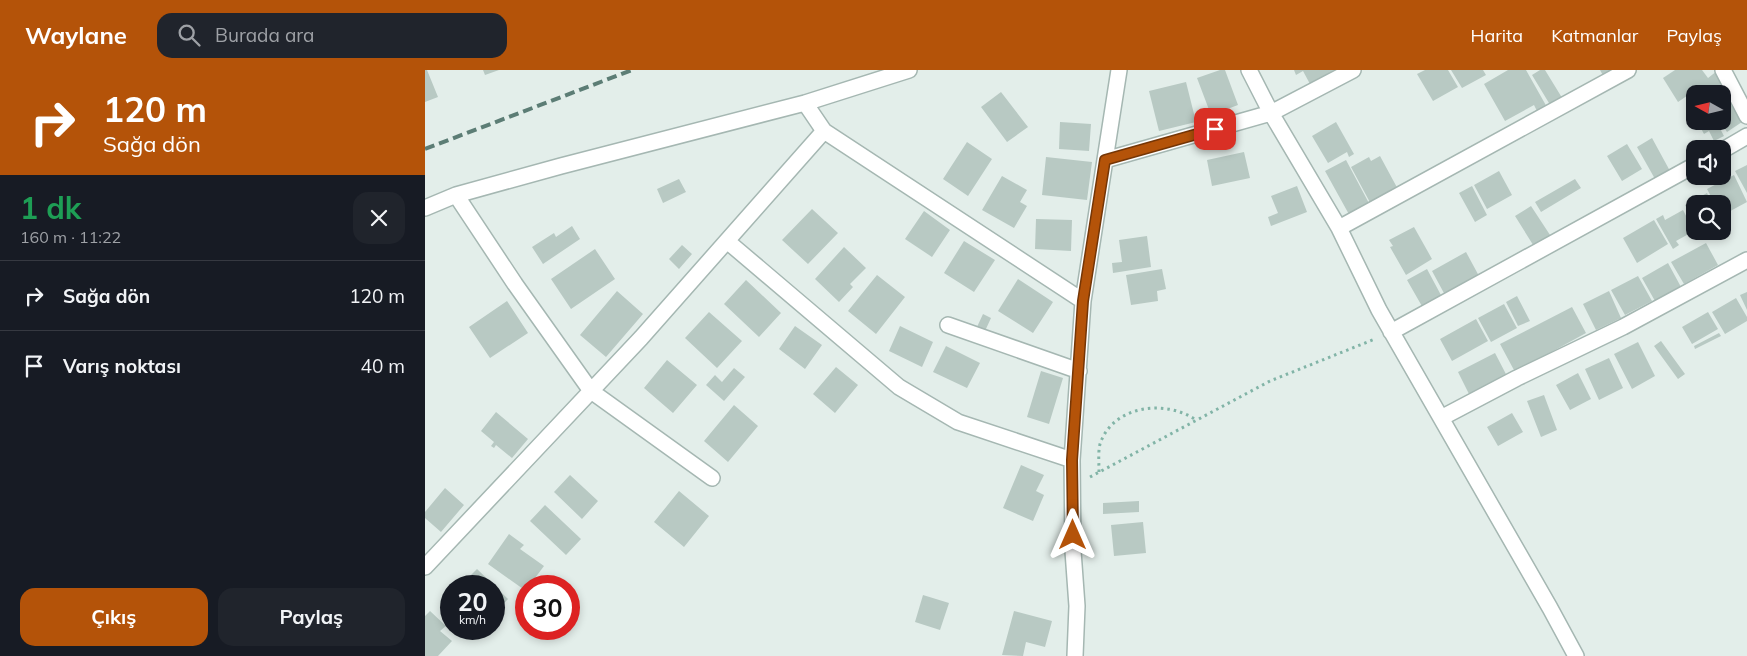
<!DOCTYPE html>
<html lang="tr">
<head>
<meta charset="utf-8">
<style>
	:root { --surface:#171b24; --page:#20242c; --text:#f1f3f6; --muted:#9ea1a6; --line:#363941; --accent:#b45309 }
	body { margin:0; font-family:Mulish,sans-serif; background:var(--page); color:var(--text); height:100vh; display:flex; flex-direction:column; font-size:19px; white-space:nowrap }
	* { box-sizing:border-box; margin:0 }
	p { font-size:16px; color:var(--muted) }
	.icon { flex:none; width:28px; height:28px; fill:none; stroke:currentColor; stroke-width:2; stroke-linecap:round; stroke-linejoin:round }
	.map { position:relative; flex:1; overflow:hidden }
	.drawer { display:flex; flex-direction:column; background:var(--surface); width:425px }
	.drawer>* { flex:none }
	.banner { background:#b45309; color:#fff; overflow:hidden }
	.needle { width:32px; rotate:278deg }
	.tools { position:absolute; left:1261px; top:15px; display:grid; gap:10px }
	.tools a { display:grid; place-items:center; width:45px; height:45px; border-radius:10px; background:var(--surface); box-shadow:0 2px 8px #0003; font-size:25px }
	.speed { position:absolute; left:15px; top:505px; display:flex; gap:10px; font-size:25px; font-weight:700; text-align:center }
	.speed>* { display:grid; place-content:center; width:65px; height:65px; border-radius:50%; background:var(--surface); box-shadow:0 2px 8px #0003; line-height:1 }
	.speed small { font-size:12px; font-weight:400 }
	.speed .limit { border:8px solid #d22; background:#fff; color:#111 }
	.pin { position:absolute; display:grid; place-items:center; width:42px; height:42px; color:#fff; margin:-21px; border-radius:10px; box-shadow:0 2px 8px #0006 }
	.me { position:absolute; width:55px; margin:-28px; rotate:0deg; stroke-linejoin:round; filter:drop-shadow(0 0 4px #0008) }
	.turn { display:flex; align-items:center; gap:18px; height:105px; padding:0 20px; font-size:22px }
	.turn .icon { width:65px; height:65px; stroke-width:2.5 }
	.turn b { display:block; font-size:35px; line-height:42px }
	.round { display:grid; place-items:center; flex:none; width:52px; height:52px; border-radius:15px; background:var(--page) }
	.head { display:flex; align-items:center; justify-content:space-between; height:85px; padding:0 20px }
	h1 { font-size:30px; font-weight:700; line-height:38px; color:#1e9e55 }
	.cta { display:flex; gap:10px; margin-top:auto; padding:10px 20px }
	.cta a { flex:1; height:58px; border-radius:15px; background:var(--accent); color:#fff; font-size:20px; font-weight:700; line-height:58px; text-align:center }
	.cta a+a { background:var(--page); color:var(--text) }
	ul { padding:0; list-style:none }
	li { display:flex; align-items:center; gap:15px; height:70px; padding:0 20px; border-top:1px solid var(--line) }
	li div { flex:1 }
	li b { display:block; font-size:19px }
	li em { font-style:normal }
	header { display:flex; align-items:center; gap:30px; box-sizing:border-box; height:70px; padding:0 25px; background:var(--accent); color:#fff }
	header strong { font-size:24px }
	nav { display:flex; gap:28px; margin-inline-start:auto; font-size:18px }
	.search { width:350px; height:45px; background:var(--page); display:flex; align-items:center; gap:12px; box-sizing:border-box; padding:0 18px; border-radius:15px; color:var(--muted); font-size:19px }
	main { display:flex; flex:1; min-height:0 }
	.map>svg:first-child { display:block }
	.building { fill:#b8c9c3 }
	.lines { fill:none; stroke-linecap:round; stroke-linejoin:round }
	.street-casing { stroke:#a5b7b2; stroke-width:18 }
	.path { stroke:#82b4a7; stroke-width:3; stroke-dasharray:2.5 4; stroke-linecap:butt }
	.street { stroke:#fff; stroke-width:15 }
	.rail { stroke:#5c7d75; stroke-width:4; stroke-dasharray:10 5; stroke-linecap:butt }
	.route-casing { stroke:#753606; stroke-width:12 }
	.route { stroke:#b45309; stroke-width:9 }
</style>
</head>
<body>
<header>
<strong>Waylane</strong>
<div class="search"><svg class="icon" aria-label="search" viewBox="0 0 24 24"><circle cx="10" cy="10" r="6"/><path d="M15 15l6 6"/></svg>Burada ara</div>
<nav><a>Harita</a><a>Katmanlar</a><a>Paylaş</a></nav>
</header>
<main>
<section class="drawer">
<div class="banner">
<div class="turn"><svg class="icon" aria-label="right" viewBox="0 0 24 24"><path d="M7 20v-9h11M14 6l5 5-5 5"/></svg><div><b>120 m</b>Sağa dön</div></div>
</div>
<div class="head"><div><h1>1 dk</h1><p>160 m · 11:22</p></div><a class="round"><svg class="icon" aria-label="close" viewBox="0 0 24 24"><path d="M6 6l12 12M18 6L6 18"/></svg></a></div>
<ul>
<li><svg class="icon" aria-label="right" viewBox="0 0 24 24"><path d="M7 20v-9h11M14 6l5 5-5 5"/></svg><div><b>Sağa dön</b></div><em>120 m</em></li>
<li><svg class="icon" aria-label="arrive" viewBox="0 0 24 24"><path d="M6 21V4h12l-3 4 3 4H6"/></svg><div><b>Varış noktası</b></div><em>40 m</em></li>
</ul>
<div class="cta"><a>Çıkış</a><a>Paylaş</a></div>
</section>
<div class="map">
<svg width="1322" height="586" viewBox="0 0 1322 586">
	<rect width="100%" height="100%" fill="#e3eeea"/>
	<path class="building" d="M0,0H2L13,27L0,32Z
		M58,0H74L60,5Z
		M795,0H800L813,35L786,45L772,8Z
		M869,0H909L885,14L878,1L871,5Z
		M1000,0H1023L1033,17L1008,31L992,4Z
		M1026,0H1058L1061,5L1037,18Z
		M1083,0H1101L1123,39L1114,45L1109,35L1080,51L1059,14Z
		M1115,0H1120L1139,31L1127,38L1107,5Z
		M1175,0H1196L1181,11Z
		M1250,0H1277L1283,8L1292,1L1299,12L1282,24H1279L1275,17L1253,32L1238,8Z
		M761,12L771,52L734,61L724,21Z
		M576,22L603,57L582,72L556,37Z
		M1303,30L1317,52L1302,62L1295,51H1298V34Z
		M1272,51H1291L1299,66L1289,71L1284,61L1279,64Z
		M635,52L666,54L664,81L634,79Z
		M911,52L929,84L924,87L922,82L903,93L887,66Z
		M1227,68L1245,101L1230,109L1212,77Z
		M542,72L567,89L543,126L518,109Z
		M1202,74L1217,99L1197,111L1182,86Z
		M819,82L825,108L787,116L782,90Z
		M955,86L975,123L948,138L926,97L944,87L946,91Z
		M621,87L667,92L662,130L617,125Z
		M921,90L946,137L926,148L900,101Z
		M1322,95V123L1310,101Z
		M1074,101L1087,125L1062,139L1049,115Z
		M1309,105L1322,132L1298,145V134H1290L1282,119Z
		M577,106L602,120L595,132L602,136L589,158L557,140Z
		M254,109L261,122L238,133L232,119Z
		M1150,109L1156,118L1116,142L1110,132Z
		M872,116L882,142L846,156L843,147L853,143L846,126Z
		M1047,116L1062,145L1050,152L1034,123Z
		M1282,123L1287,134H1270V154L1260,135Z
		M1106,136L1127,168L1110,178L1090,146Z
		M387,139L413,163L383,194L357,170Z
		M1258,140L1269,161L1251,171L1254,175L1248,179L1231,149L1238,145L1240,150Z
		M499,141L525,160L507,187L480,169Z
		M611,149L647,150L646,181L610,179Z
		M1229,150L1243,174L1212,193L1198,168Z
		M147,156L155,169L118,194L107,177L129,163L131,167Z
		M989,157L1007,189L981,205L965,177L968,176L964,170Z
		M722,166L726,197L688,203L687,193L697,192L694,170Z
		M539,171L570,190L549,222L519,203Z
		M1281,173L1293,195L1259,214L1246,192Z
		M257,175L267,184L254,199L244,189Z
		M419,177L441,198L425,214L428,217L414,232L390,209Z
		M170,179L190,209L146,239L126,209Z
		M1041,182L1054,206L1020,225L1007,201Z
		M1243,193L1256,217L1230,231L1217,208Z
		M737,199L741,219L732,221L733,231L706,235L701,205Z
		M1002,199L1017,227L998,238L982,210Z
		M452,205L480,227L451,264L423,241Z
		M1213,206L1227,231L1200,245L1186,220Z
		M593,209L628,232L608,263L573,241Z
		M321,210L356,243L334,267L299,234Z
		M192,221L218,244L181,287L155,265Z
		M1184,221L1196,248L1171,260L1158,234Z
		M1322,222V240L1315,225Z
		M1092,226L1105,251L1093,256L1081,232Z
		M1311,228L1322,247V251L1300,264L1287,242Z
		M82,231L103,263L65,288L44,257Z
		M1079,234L1092,258L1066,272L1053,248Z
		M1147,237L1161,263L1090,302L1075,274Z
		M284,242L317,271L292,298L260,268Z
		M1283,242L1293,259L1267,274L1257,257Z
		M558,244L566,248L560,261L552,257Z
		M1051,249L1063,271L1027,291L1015,269Z
		M370,256L397,275L380,299L354,279Z
		M475,256L508,272L497,297L464,281Z
		M1294,263L1296,266L1270,279L1269,276Z
		M1236,271L1260,304L1253,309L1229,276Z
		M1213,272L1230,306L1207,319L1189,284Z
		M521,276L555,293L542,318L508,302Z
		M1070,283L1083,308L1046,328L1033,302Z
		M1184,288L1198,318L1174,330L1160,299Z
		M242,290L272,315L248,343L219,318Z
		M411,297L433,315L410,343L388,324Z
		M309,298L320,307L299,331L281,315L290,305L297,312Z
		M616,301L638,308L624,354L602,347Z
		M1153,303L1166,329L1145,340L1131,315Z
		M1119,325L1132,360L1116,367L1102,331Z
		M309,335L333,356L303,392L279,371Z
		M71,342L103,369L87,388L71,375L69,378L66,376L69,372L56,361Z
		M1087,343L1098,362L1073,376L1062,357Z
		M596,395L619,405L611,421L619,425L608,451L578,438Z
		M145,405L173,431L157,449L129,422Z
		M20,418L39,435L16,462L0,448V442Z
		M254,421L284,446L259,477L229,452Z
		M714,431V442L678,444V433Z
		M120,435L156,469L141,485L105,451Z
		M718,452L721,483L689,486L686,455Z
		M84,464L99,475L95,479L119,496L104,516H101V521L63,494Z
		M52,499L83,529L69,544V516H35Z
		M498,525L524,533L515,560L490,552Z
		M5,541L21,556L15,561L27,571L13,586H0V546Z
		M589,541L627,551L620,577L601,572L598,586L577,585Z"/>
	<g class="lines">
		<defs>
			<path id="street" d="M824,0L846,43L914,158L954,240L1125,538L1151,586
				M1298,0L1322,46
				M399,61L658,231
				M1298,80L1322,66
				M680,90L846,43L928,0
				M31,125L90,214L166,321L287,408
				M0,138L31,125L136,96L380,33L484,0
				M914,158L1203,0
				M302,171L474,317L533,352L647,390
				M523,255L654,301
				M966,262L1270,95
				M1016,348L1092,308L1198,257L1322,190
				M0,497L216,268L399,61L380,33
				M650,586L652,536L648,481L647,390L658,231L694,0"/>
		</defs>
		<use href="#street" class="street-casing"/>
		<path class="path" d="M674,402C674,393 673,382 675,374C688,335 741,329 771,350
			M665,407L845,311L950,269"/>
		<use href="#street" class="street"/>
		<path class="rail" d="M0,79L207,0"/>
	</g>
	<g class="lines">
		<defs>
			<path id="route" d="M648,465L647,390L658,231L680,90L790,59"/>
		</defs>
		<use href="#route" class="route-casing"/>
		<use href="#route" class="route"/>
	</g>
</svg>
<div class="tools">
<a><svg class="needle" viewBox="-14 -14 28 28"><path d="M0-13l5 13h-10z" fill="#e53935"/><path d="M0 13l5-13h-10z" fill="#9ea1a6"/></svg></a>
<a><svg class="icon" aria-label="sound" viewBox="0 0 24 24"><path d="M4 9h4l5-4v14l-5-4H4zM17 9q2 3 0 6"/></svg></a>
<a><svg class="icon" aria-label="search" viewBox="0 0 24 24"><circle cx="10" cy="10" r="6"/><path d="M15 15l6 6"/></svg></a>
</div>
<div class="speed"><div>20<small>km/h</small></div><div class="limit">30</div></div>
<div class="pin" style="left:790px;top:59px;background:#d93025"><svg class="icon" aria-label="arrive" viewBox="0 0 24 24"><path d="M6 21V4h12l-3 4 3 4H6"/></svg></div>
<svg class="me" style="left:648px;top:465px" viewBox="-20 -20 40 40"><path d="M0-17L14 15 0 8-14 15z" fill="#b45309" stroke="#fff" stroke-width="4"/></svg>
</div>
</main>
</body>
</html>
